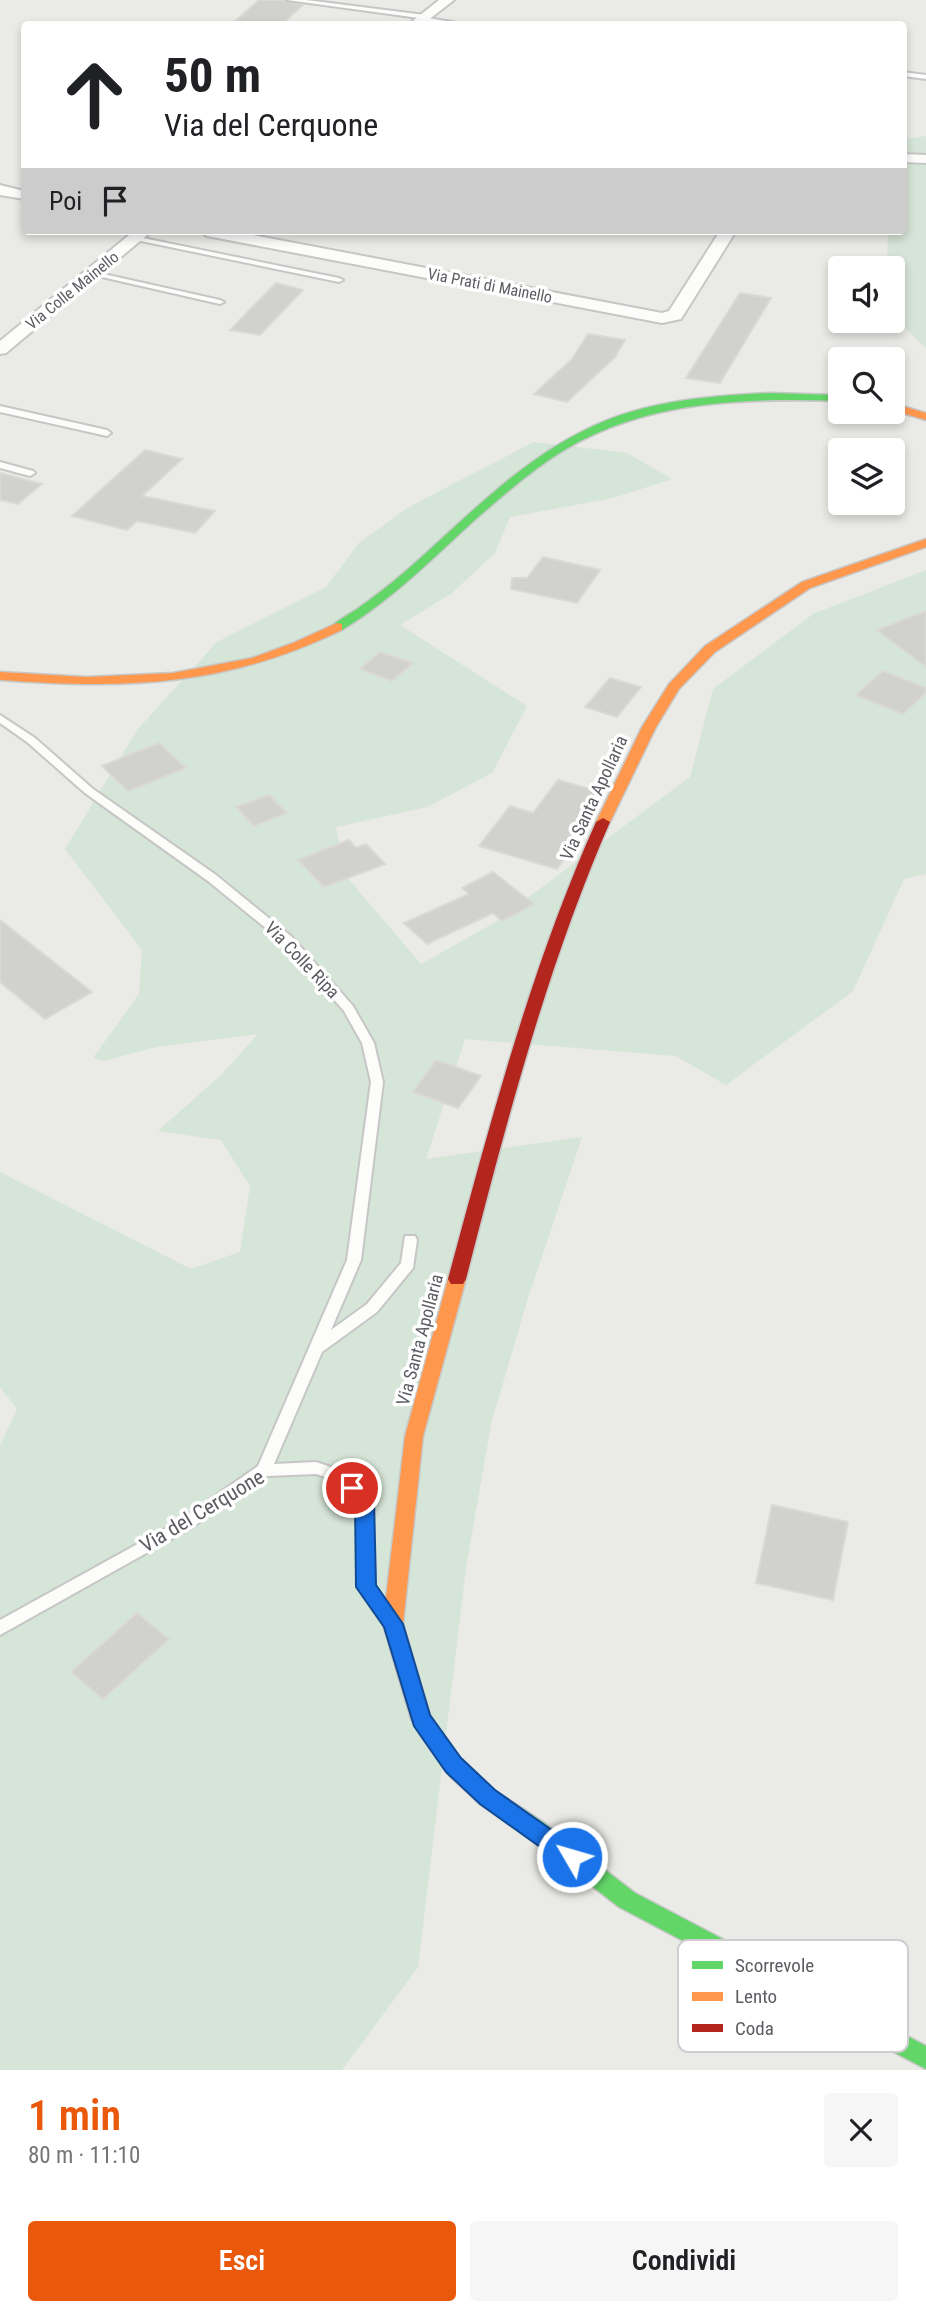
<!DOCTYPE html>
<html lang="it">
<head>
<meta charset="utf-8">
<style>
	:root { --surface:#fff; --page:#f6f6f6; --text:#202124; --muted:#757577; --accent:#ea580c }
	body { margin:0; font-family:"Roboto Condensed",sans-serif; background:var(--page); color:var(--text); height:100vh; display:flex; flex-direction:column; font-size:26px; white-space:nowrap }
	* { box-sizing:border-box; margin:0 }
	p { font-size:23px; color:var(--muted) }
	.icon { flex:none; width:38px; height:38px; fill:none; stroke:currentColor; stroke-width:2; stroke-linecap:round; stroke-linejoin:round }
	.map { position:relative; height:2070px; overflow:hidden }
	.sheet { display:flex; flex-direction:column; background:var(--surface); flex:1 }
	.sheet>* { flex:none }
	.guide { position:absolute; left:21px; top:21px; width:886px; height:214px; border-radius:7px; box-shadow:0 4px 10px #0003; background:#fff; color:var(--text); overflow:hidden }
	.buttons { position:absolute; left:828px; top:256px; display:grid; gap:14px }
	.buttons a { display:grid; place-items:center; width:77px; height:77px; border-radius:7px; background:var(--surface); box-shadow:0 4px 10px #0003; font-size:35px }
	.pin { position:absolute; display:grid; place-items:center; width:60px; height:60px; color:#fff; margin:-30px; border:4px solid #fff; border-radius:50%; box-shadow:0 2px 7px #0007 }
	.me { position:absolute; width:77px; margin:-38px; rotate:308deg; stroke-linejoin:round; filter:drop-shadow(0 0 5px #0008) }
	.turn { display:flex; align-items:center; gap:24px; height:147px; padding:0 28px; font-size:32px }
	.turn .icon { width:91px; height:91px; stroke-width:2.5 }
	.turn b { display:block; font-size:49px; line-height:60px }
	.then { display:flex; align-items:center; height:66px; padding:0 28px; background:#0003; gap:14px; font-size:26px }
	.round { display:grid; place-items:center; flex:none; width:74px; height:74px; border-radius:7px; background:var(--page) }
	.headline { display:flex; align-items:center; justify-content:space-between; height:119px; padding:0 28px }
	h1 { font-size:42px; font-weight:600; line-height:52px; color:var(--accent) }
	.action { display:flex; gap:14px; margin-top:auto; padding:14px 28px }
	.action a { flex:1; height:80px; border-radius:7px; background:var(--accent); color:#fff; font-size:28px; font-weight:600; line-height:80px; text-align:center }
	.action a+a { background:var(--page); color:var(--text) }
	.map>svg:first-child { display:block }
	.green { fill:#d5e5d7 }
	.building { fill:#d1d1ce; stroke:#dad9d5; stroke-width:2 }
	.lines { fill:none; stroke-linecap:round; stroke-linejoin:round }
	.lane-casing { stroke:#c6c6c6; stroke-width:4 }
	.street-casing { stroke:#c6c6c6; stroke-width:4 }
	.fast-casing { stroke:#c7c7c8; stroke-width:3 }
	.slow-casing { stroke:#c7c7c8; stroke-width:3 }
	.jam-casing { stroke:#c7c7c8; stroke-width:3 }
	.lane { fill:#fcfcfb; fill-rule:evenodd }
	.street { fill:#fcfcfb; fill-rule:evenodd }
	.fast { fill:#63d668; fill-rule:evenodd }
	.slow { fill:#ff974d; fill-rule:evenodd }
	.jam { fill:#b3261e; fill-rule:evenodd }
	.route { fill:#1a73e8; stroke:#114b97; stroke-width:2 }
	.labels { text-anchor:middle; stroke-width:7; stroke-linejoin:round; paint-order:stroke }
	.far-street-label { font-size:16px; fill:#5c5d62; stroke:#fff }
	.street-label { font-size:18px; fill:#5c5d62; stroke:#fff }
	.near-street-label { font-size:21px; fill:#5c5d62; stroke:#fff }
	.key { fill:#fff; stroke:#ceced0; stroke-width:2 }
	.key-label { font-size:19px; fill:#5c5d62 }
</style>
</head>
<body>
<div class="map">
<svg width="926" height="2070" viewBox="0 0 926 2070">
	<rect width="100%" height="100%" fill="#eaeae6"/>
	<path class="green" d="M926,136V348L893,316L892,268H887L888,231H903L905,139Z
		M534,442L627,453L672,479L613,498L510,517L495,553L452,593L400,625L527,706L492,773L427,807L336,827L345,875L421,964L494,923L690,777L713,689L813,614L926,570V874L904,879L853,991L726,1085L676,1056L465,1039L426,1159L582,1137L528,1298L491,1424L466,1568L418,1967L342,2070H0V1446L17,1409L0,1387V1172L191,1269L240,1252L250,1186L221,1140L158,1131L221,1075L258,1034L156,1047L103,1061L93,1058L139,994L142,950L65,849L138,729L217,642L326,587L359,543L409,507Z"/>
	<path class="building" d="M259,0H284L303,5L282,24H232Z
		M276,283L303,290L260,335L230,330Z
		M740,293L771,298L720,383L686,378Z
		M588,334L625,340L615,357L567,402L534,394L572,359Z
		M145,450L182,459L142,496L215,511L195,533L137,521L127,530L72,516Z
		M0,473L42,484L18,504L0,500Z
		M543,557L600,570L577,603L511,589L512,578H527Z
		M926,611V667L877,630Z
		M380,652L413,663L392,681L360,669Z
		M883,671L926,688V693L903,714L856,695Z
		M610,678L641,687L617,717L585,707Z
		M159,743L186,768L128,791L102,766Z
		M558,780L600,792L583,816L588,818L575,844L557,869L479,846L510,806L533,813Z
		M269,795L287,813L254,826L236,807Z
		M349,840L356,848L366,844L385,864L324,887L298,860Z
		M493,872L534,904L502,921L493,913L427,944L404,923L469,894L462,888Z
		M0,920L92,992L45,1019L0,982Z
		M436,1060L481,1076L458,1108L413,1092Z
		M772,1505L848,1522L833,1600L756,1583Z
		M137,1613L169,1639L103,1699L71,1672Z"/>
	<g class="lines">
		<defs>
			<path id="lane" d="M287,0H306L425,15L428,18L464,24H449L422,21L419,18Z
				M903,72L926,75V79L903,76Z
				M133,236L339,278L343,280L339,282L136,240L132,238Z
				M90,271L220,300L224,302L220,304L93,275L89,273Z
				M0,406L107,430L111,433L107,436L0,412Z
				M0,462L33,471L35,473L30,476L0,468Z
				M0,715L35,738L93,789L216,875L292,937L353,1006L374,1043L383,1082L361,1260L331,1330L367,1304L401,1263L405,1236H415L417,1240L413,1268L377,1312L322,1352L274,1464L316,1462L345,1472L370,1496L372,1500L374,1586L392,1613L389,1618L384,1620L379,1618L358,1587V1502L335,1480L316,1474L267,1476L191,1528L0,1635V1620L181,1520L258,1466L347,1260L371,1082L362,1043L344,1011L284,943L208,881L85,793L27,742L0,723Z"/>
			<path id="street" d="M439,0H454L423,24H409Z
				M903,154L926,155V163L903,162Z
				M0,185L24,191V199L0,195Z
				M134,231H152L6,353L0,354V341Z
				M199,231H232L662,313L669,311L720,231H736L681,319L662,323L207,236Z"/>
			<path id="fast" d="M769,393L840,395V401C746,398 649,400 566,449C534,468 505,494 477,518C433,558 393,599 342,630L337,631L331,627C338,620 348,615 357,609C374,597 391,584 407,570C464,520 518,462 587,429C643,401 707,396 769,393Z
				M456,1759L463,1761L494,1790L543,1822L635,1893L926,2046V2069L619,1907L527,1836L480,1804L449,1775L446,1768L449,1761Z"/>
			<path id="slow" d="M892,403L926,413V420L892,410Z
				M926,539V547L810,588L715,652L679,689L656,727L610,822L608,825H598L596,822L642,727L669,684L705,646L802,582Z
				M337,623L342,624V630C224,687 128,689 0,680V672L87,677L173,673L252,658L293,643Z
				M457,1272L463,1274L466,1279L423,1436L403,1624L430,1715L466,1768L463,1775L456,1777L449,1775L411,1719L383,1624L405,1436L448,1279L451,1274Z"/>
			<path id="jam" d="M603,818L610,822C546,969 506,1124 466,1279L463,1284H451L448,1279C490,1124 530,969 596,822Z"/>
		</defs>
		<use href="#lane" class="lane-casing"/>
		<use href="#street" class="street-casing"/>
		<use href="#fast" class="fast-casing"/>
		<use href="#slow" class="slow-casing"/>
		<use href="#jam" class="jam-casing"/>
		<use href="#lane" class="lane"/>
		<use href="#street" class="street"/>
		<use href="#fast" class="fast"/>
		<use href="#slow" class="slow"/>
		<use href="#jam" class="jam"/>
	</g>
	<path class="route" d="M352,1480L359,1482L374,1500L376,1585L403,1624L430,1715L461,1758L495,1790L580,1850L583,1857L580,1864L572,1867L564,1864L480,1804L446,1772L414,1726L384,1627L356,1587L355,1503L343,1488L345,1482Z"/>
	<g class="labels">
		<g class="far-street-label">
			<text transform="translate(490 285) rotate(11)" y="6">Via Prati di Mainello</text>
			<text transform="translate(72 290) rotate(-39)" y="6">Via Colle Mainello</text>
		</g>
		<g class="street-label">
			<text transform="translate(594 798) rotate(-65)" y="6">Via Santa Apollaria</text>
			<text transform="translate(302 960) rotate(46)" y="6">Via Colle Ripa</text>
			<text transform="translate(420 1340) rotate(-75)" y="6">Via Santa Apollaria</text>
		</g>
		<g class="near-street-label">
			<text transform="translate(202 1511) rotate(-31)" y="7">Via del Cerquone</text>
		</g>
	</g>
	<rect x="678" y="1940" width="230" height="112" rx="10" class="key"/>
	<rect x="692" y="1961" width="31" height="8" fill="#63d668"/>
	<rect x="692" y="1992" width="31" height="9" fill="#ff974d"/>
	<rect x="692" y="2024" width="31" height="8" fill="#b3261e"/>
	<g class="key-label">
		<text x="735" y="1972">Scorrevole</text>
		<text x="735" y="2003">Lento</text>
		<text x="735" y="2035">Coda</text>
	</g>
</svg>
<div class="buttons">
<a><svg class="icon" aria-label="sound" viewBox="0 0 24 24"><path d="M4 9h4l5-4v14l-5-4H4zM17 9q2 3 0 6"/></svg></a>
<a><svg class="icon" aria-label="search" viewBox="0 0 24 24"><circle cx="10" cy="10" r="6"/><path d="M15 15l6 6"/></svg></a>
<a><svg class="icon" aria-label="layers" viewBox="0 0 24 24"><path d="M12 4l9 5-9 5-9-5zM3 14l9 5 9-5"/></svg></a>
</div>
<div class="pin" style="left:352px;top:1488px;background:#d93025"><svg class="icon" aria-label="arrive" viewBox="0 0 24 24"><path d="M6 21V4h12l-3 4 3 4H6"/></svg></div>
<svg class="me" style="left:572px;top:1857px" viewBox="-20 -20 40 40"><circle r="17" fill="#1a73e8" stroke="#fff" stroke-width="3"/><path d="M0-11L8 9 0 5-8 9z" fill="#fff"/></svg>
<div class="guide">
<div class="turn"><svg class="icon" aria-label="ahead" viewBox="0 0 24 24"><path d="M12 20V5M6 11l6-6 6 6"/></svg><div><b>50 m</b>Via del Cerquone</div></div>
<div class="then">Poi<svg class="icon" aria-label="arrive" viewBox="0 0 24 24"><path d="M6 21V4h12l-3 4 3 4H6"/></svg></div>
</div>
</div>
<section class="sheet">
<div class="headline"><div><h1>1 min</h1><p>80 m · 11:10</p></div><a class="round"><svg class="icon" aria-label="close" viewBox="0 0 24 24"><path d="M6 6l12 12M18 6L6 18"/></svg></a></div>
<div class="action"><a>Esci</a><a>Condividi</a></div>
</section>
</body>
</html>
